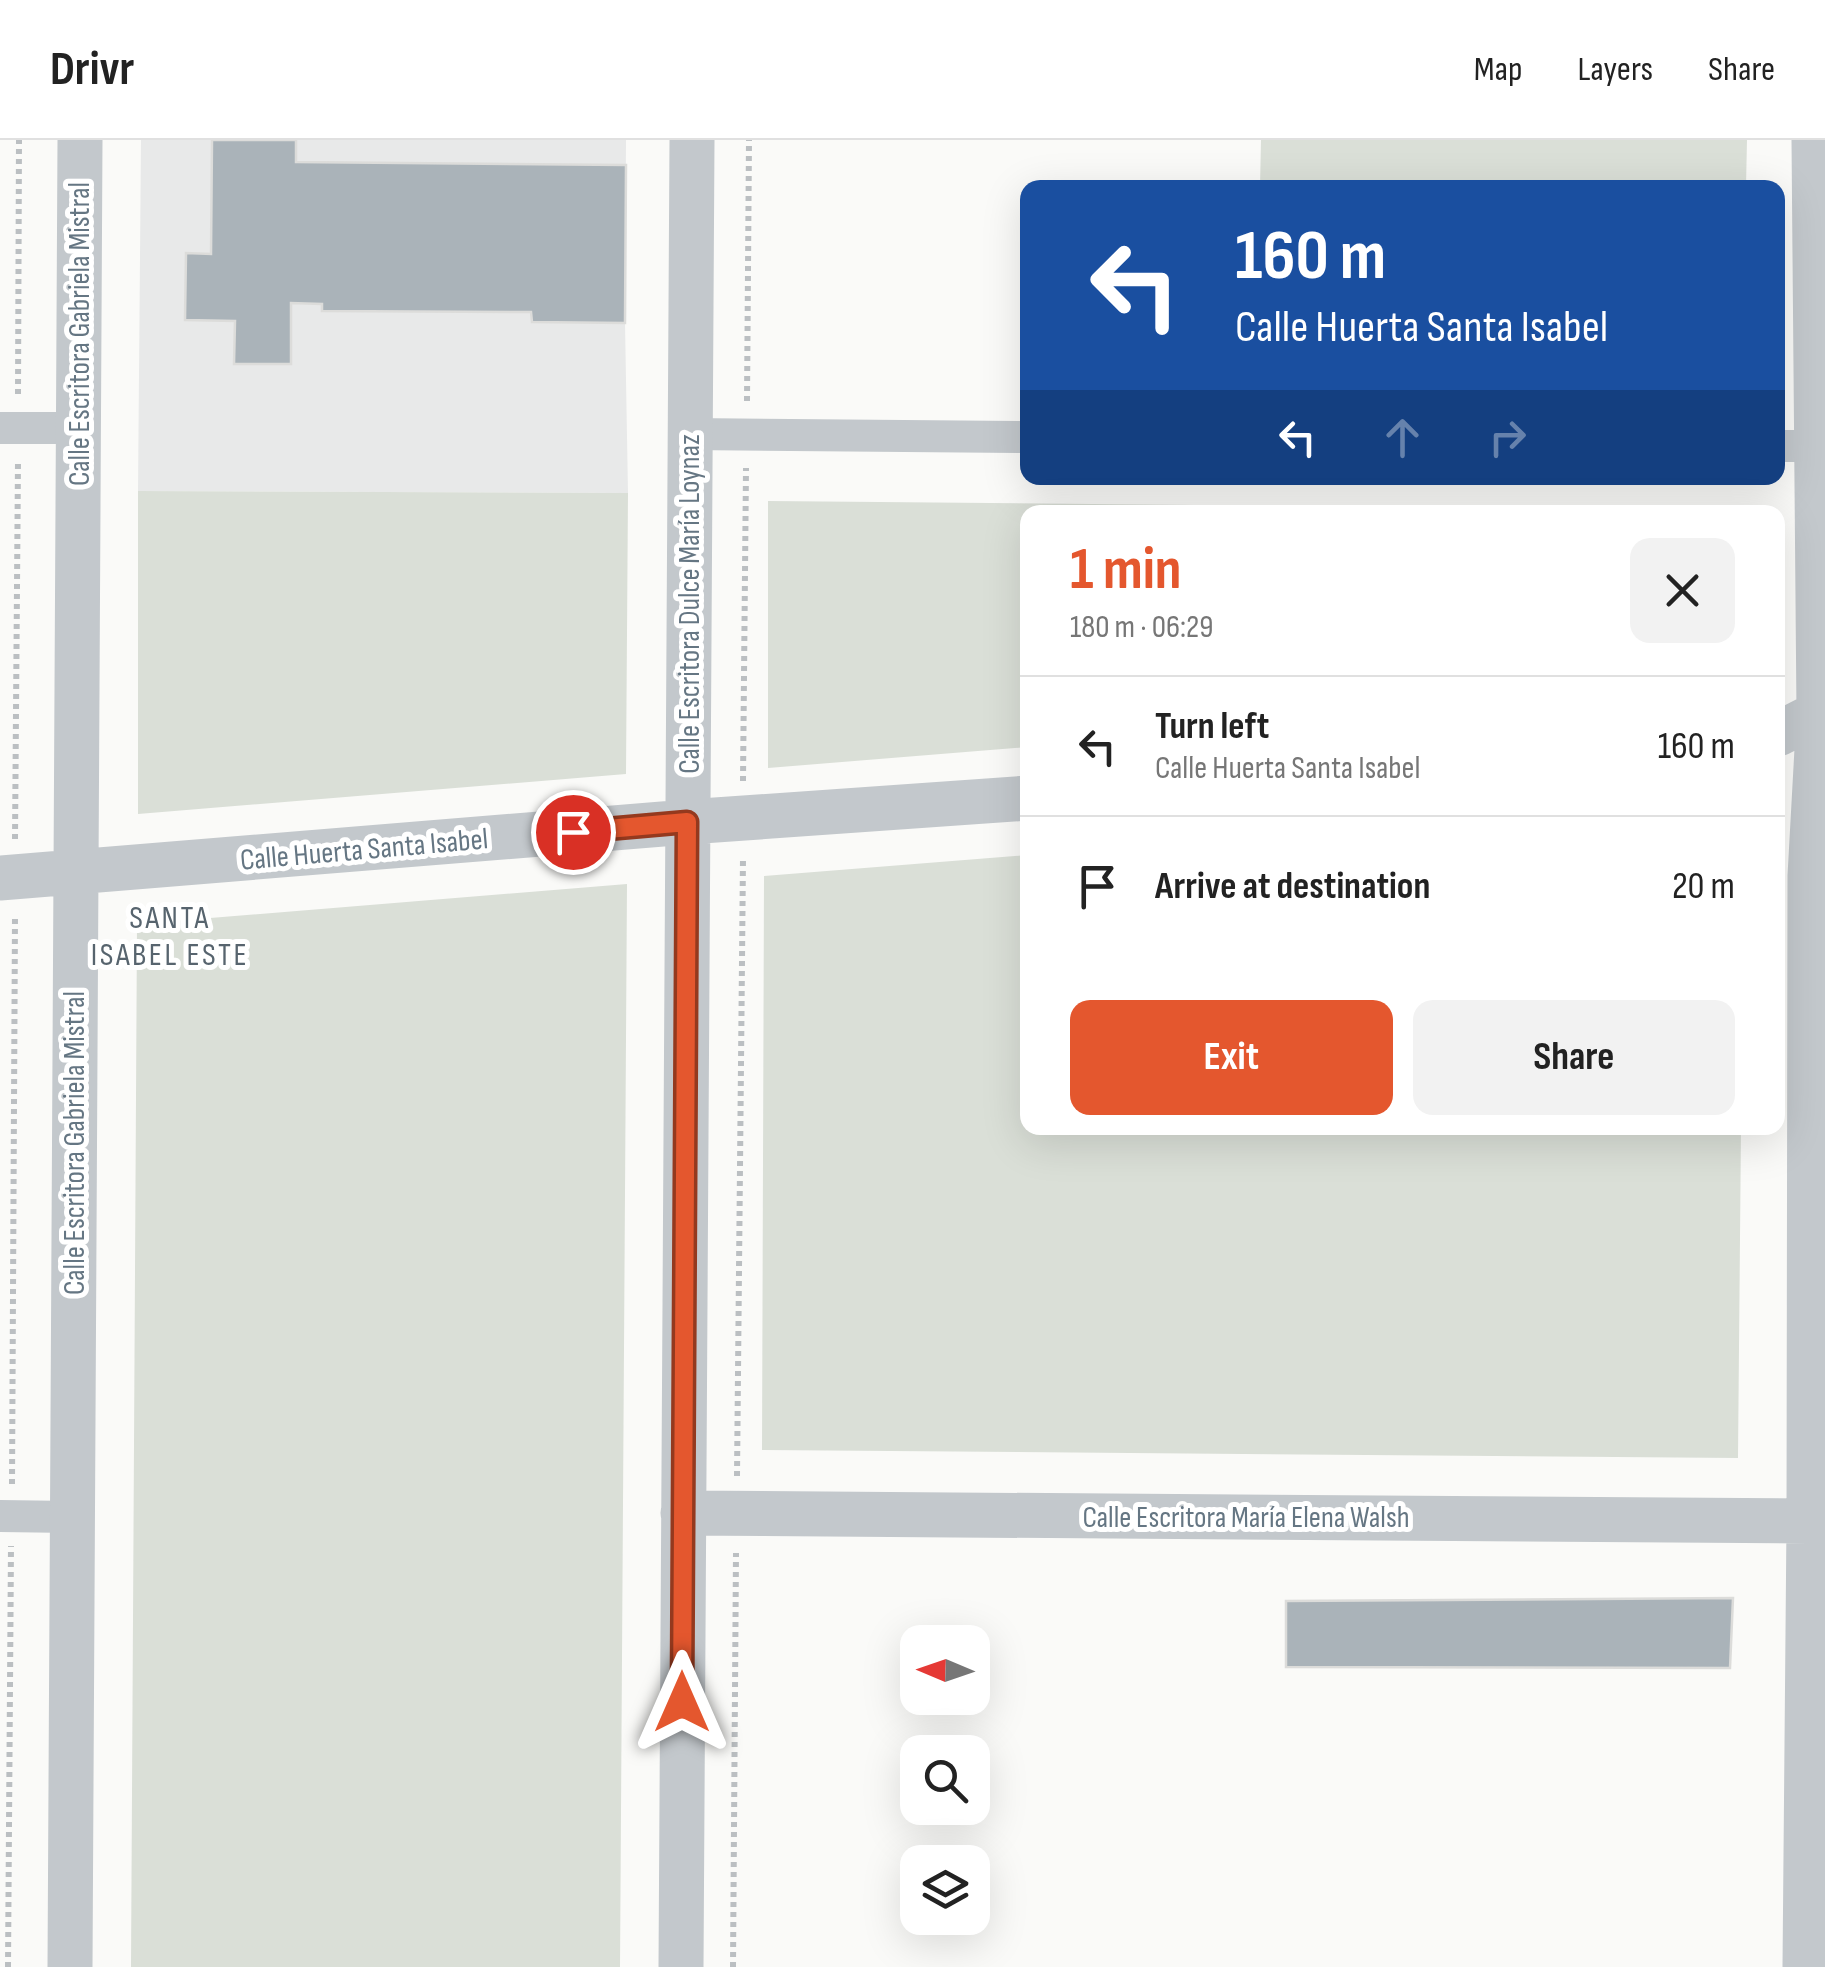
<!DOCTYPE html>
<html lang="en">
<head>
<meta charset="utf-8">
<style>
	:root { --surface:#fff; --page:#f2f2f2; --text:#222; --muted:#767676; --line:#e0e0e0; --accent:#e4572e }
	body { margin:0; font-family:"Sofia Sans Condensed",sans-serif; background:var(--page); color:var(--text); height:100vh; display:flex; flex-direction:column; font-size:38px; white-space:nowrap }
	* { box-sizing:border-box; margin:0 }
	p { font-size:32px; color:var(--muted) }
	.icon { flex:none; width:55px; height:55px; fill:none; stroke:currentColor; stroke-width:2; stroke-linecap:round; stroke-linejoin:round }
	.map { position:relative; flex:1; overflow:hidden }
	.details { position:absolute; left:1020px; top:365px; width:765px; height:630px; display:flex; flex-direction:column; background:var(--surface); border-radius:20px; box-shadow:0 10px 40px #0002 }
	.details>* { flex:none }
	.banner { position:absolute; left:1020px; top:40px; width:765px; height:305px; border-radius:20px; box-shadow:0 10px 40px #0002; background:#1a4fa0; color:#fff; overflow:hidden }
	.needle { width:65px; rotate:272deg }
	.buttons { position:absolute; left:900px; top:1485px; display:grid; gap:20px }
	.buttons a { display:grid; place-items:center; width:90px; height:90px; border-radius:20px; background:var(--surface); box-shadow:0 10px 40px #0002; font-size:50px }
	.pin { position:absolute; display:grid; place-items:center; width:85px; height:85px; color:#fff; margin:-42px; border:5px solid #fff; border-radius:50%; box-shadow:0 2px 10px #0007 }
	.me { position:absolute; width:110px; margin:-55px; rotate:0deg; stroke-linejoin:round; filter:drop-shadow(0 0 8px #0008) }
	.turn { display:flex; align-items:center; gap:35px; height:210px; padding:0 50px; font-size:45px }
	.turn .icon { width:130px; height:130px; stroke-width:2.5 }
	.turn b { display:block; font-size:70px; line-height:85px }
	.lanes { display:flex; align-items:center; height:95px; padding:0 50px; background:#0003; justify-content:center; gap:50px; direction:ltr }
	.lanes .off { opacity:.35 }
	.round { display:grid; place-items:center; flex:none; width:105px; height:105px; border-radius:20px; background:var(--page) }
	.head { display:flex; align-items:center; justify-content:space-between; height:170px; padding:0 50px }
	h1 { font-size:60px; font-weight:700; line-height:75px; color:var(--accent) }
	.button { display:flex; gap:20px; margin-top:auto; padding:20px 50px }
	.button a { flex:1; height:115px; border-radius:20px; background:var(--accent); color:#fff; font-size:40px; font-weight:700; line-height:115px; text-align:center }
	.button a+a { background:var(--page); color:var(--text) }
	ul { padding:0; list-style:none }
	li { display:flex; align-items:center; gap:30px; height:140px; padding:0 50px; border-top:2px solid var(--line) }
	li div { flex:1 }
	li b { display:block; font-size:38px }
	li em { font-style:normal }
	header { display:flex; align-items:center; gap:60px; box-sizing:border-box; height:140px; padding:0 50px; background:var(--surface); border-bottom:2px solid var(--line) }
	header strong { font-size:48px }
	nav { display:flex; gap:55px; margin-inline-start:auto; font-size:35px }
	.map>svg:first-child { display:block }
	.built { fill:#e8e9e9 }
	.green { fill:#dadfd7 }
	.building { fill:#aab3b9; stroke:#dcdcda; stroke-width:2.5 }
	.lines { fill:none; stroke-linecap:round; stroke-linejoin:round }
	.path { stroke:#bbbfc2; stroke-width:6; stroke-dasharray:5 5; stroke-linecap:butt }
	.pedestrian { stroke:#c3c8cc; stroke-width:32 }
	.minor { stroke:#c3c8cc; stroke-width:45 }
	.route-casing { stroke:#94391e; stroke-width:25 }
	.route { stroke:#e4572e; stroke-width:18 }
	.labels { text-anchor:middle; stroke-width:10; stroke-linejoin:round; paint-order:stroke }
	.street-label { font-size:30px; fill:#657683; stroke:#fff }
	.neighbourhood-label { font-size:32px; letter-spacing:2.5px; fill:#57646e; stroke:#fff }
</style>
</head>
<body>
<header>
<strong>Drivr</strong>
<nav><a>Map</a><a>Layers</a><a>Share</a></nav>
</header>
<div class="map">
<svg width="1825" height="1827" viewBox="0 0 1825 1827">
	<rect width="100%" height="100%" fill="#fafaf8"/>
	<path class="built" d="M141,0H626L625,183L628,353L138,351Z"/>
	<path class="green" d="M1261,0H1747L1746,47H1260Z
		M138,351L628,353L626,634L138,674Z
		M768,361L1720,370V372H1028L1027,607L768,628Z
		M1027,715L1028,988H1741L1738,1318L762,1310L764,736Z
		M627,744L620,1827H131L137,784Z"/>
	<path class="building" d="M212,0H296V22L626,25L625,183L532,182L531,172L322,171V164L291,163V224H234L235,181L185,180L186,113L211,114Z
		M1733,1458L1730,1528L1286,1527V1461Z"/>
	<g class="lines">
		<path class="path" d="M18,254L19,0
			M747,261L749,0
			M743,641L746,328
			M15,699L18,321
			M737,1336L743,718
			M12,1344L15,776
			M8,1827L11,1406
			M733,1827L736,1413"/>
		<path class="pedestrian" d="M0,288H79
			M690,294L1028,297
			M1778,306H1816
			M0,1376L72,1377"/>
		<path class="minor" d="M1778,594L1819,573
			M0,738L687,682L1028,658
			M683,1373L1809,1381
			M70,1827L80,0
			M681,1827L692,0
			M1805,1827L1809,1381L1810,736L1819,573L1814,0"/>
	</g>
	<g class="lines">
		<defs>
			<path id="route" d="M573,692L687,682L682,1562"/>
		</defs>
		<use href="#route" class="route-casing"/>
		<use href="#route" class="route"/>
	</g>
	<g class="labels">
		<g class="street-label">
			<text transform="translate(79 194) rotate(-90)" y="10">Calle Escritora Gabriela Mistral</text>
			<text transform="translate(689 464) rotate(-90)" y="10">Calle Escritora Dulce María Loynaz</text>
			<text transform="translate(364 709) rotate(-5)" y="10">Calle Huerta Santa Isabel</text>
			<text transform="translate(74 1003) rotate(-90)" y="10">Calle Escritora Gabriela Mistral</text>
			<text x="1246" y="1387">Calle Escritora María Elena Walsh</text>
		</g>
		<g class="neighbourhood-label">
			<text x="170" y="788">SANTA<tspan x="170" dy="37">ISABEL ESTE</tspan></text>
		</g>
	</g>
</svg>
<div class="buttons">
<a><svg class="needle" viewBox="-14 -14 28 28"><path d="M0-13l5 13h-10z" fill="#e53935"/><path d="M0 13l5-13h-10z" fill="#767676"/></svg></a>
<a><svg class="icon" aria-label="search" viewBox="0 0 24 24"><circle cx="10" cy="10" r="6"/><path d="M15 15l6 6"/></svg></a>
<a><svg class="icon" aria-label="layers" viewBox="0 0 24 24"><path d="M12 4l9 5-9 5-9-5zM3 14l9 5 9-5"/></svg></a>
</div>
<div class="pin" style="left:573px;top:692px;background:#d93025"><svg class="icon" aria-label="arrive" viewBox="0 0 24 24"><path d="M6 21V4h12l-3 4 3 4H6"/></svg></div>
<svg class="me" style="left:682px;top:1562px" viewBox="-20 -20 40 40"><path d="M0-17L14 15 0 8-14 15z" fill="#e4572e" stroke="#fff" stroke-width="4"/></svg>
<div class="banner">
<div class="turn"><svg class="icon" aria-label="left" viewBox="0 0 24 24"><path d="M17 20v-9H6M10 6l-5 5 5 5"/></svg><div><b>160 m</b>Calle Huerta Santa Isabel</div></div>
<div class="lanes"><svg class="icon" aria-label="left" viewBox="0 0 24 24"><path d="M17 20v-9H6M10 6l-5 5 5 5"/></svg><svg class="icon off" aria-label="ahead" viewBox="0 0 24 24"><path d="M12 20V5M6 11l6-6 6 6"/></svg><svg class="icon off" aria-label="right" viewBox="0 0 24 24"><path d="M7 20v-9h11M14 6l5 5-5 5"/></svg></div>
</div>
<section class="details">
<div class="head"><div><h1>1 min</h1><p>180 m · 06:29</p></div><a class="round"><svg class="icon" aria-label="close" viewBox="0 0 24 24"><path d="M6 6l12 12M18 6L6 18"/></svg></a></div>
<ul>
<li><svg class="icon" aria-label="left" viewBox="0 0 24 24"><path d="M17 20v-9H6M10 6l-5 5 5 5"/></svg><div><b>Turn left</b><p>Calle Huerta Santa Isabel</p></div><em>160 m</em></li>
<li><svg class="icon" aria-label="arrive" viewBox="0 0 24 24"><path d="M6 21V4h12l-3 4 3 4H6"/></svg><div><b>Arrive at destination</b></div><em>20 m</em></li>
</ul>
<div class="button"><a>Exit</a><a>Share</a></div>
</section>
</div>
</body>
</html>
